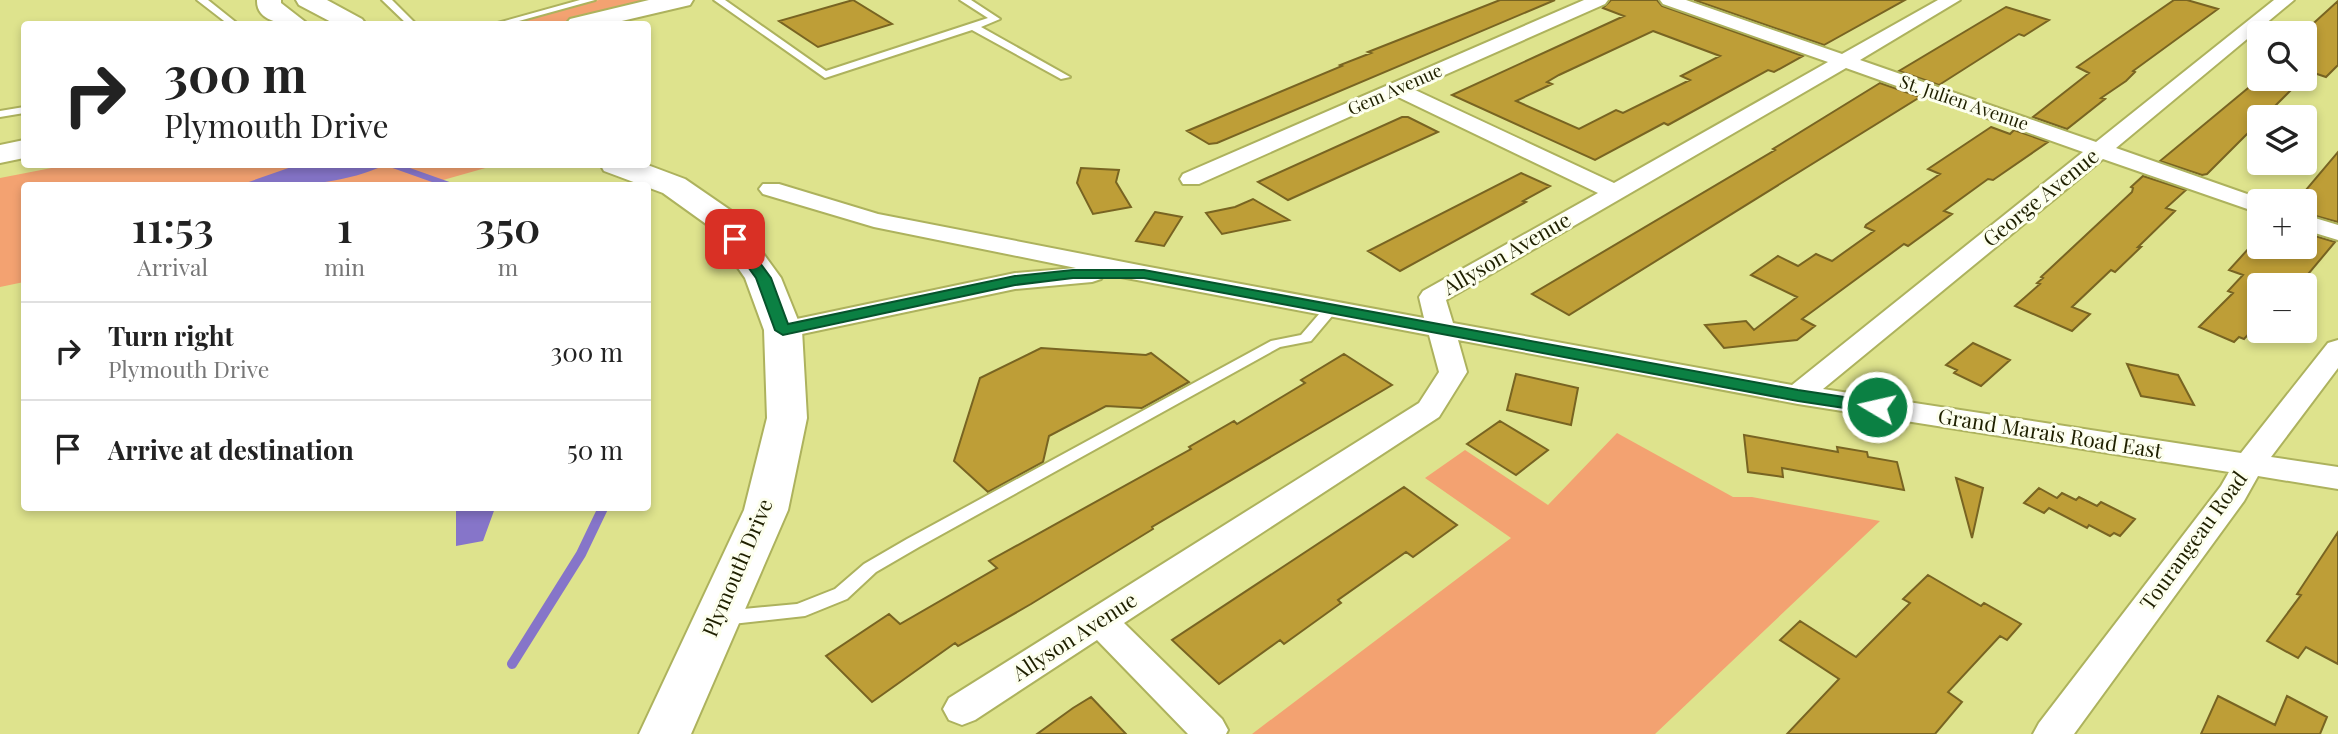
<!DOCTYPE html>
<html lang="en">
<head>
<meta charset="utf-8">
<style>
	:root { --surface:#fff; --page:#f2f2f2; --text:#222; --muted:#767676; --line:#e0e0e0 }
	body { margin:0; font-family:"Playfair Display",serif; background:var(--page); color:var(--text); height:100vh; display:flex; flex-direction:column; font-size:26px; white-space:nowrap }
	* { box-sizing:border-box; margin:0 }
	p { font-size:23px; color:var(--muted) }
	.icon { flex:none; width:38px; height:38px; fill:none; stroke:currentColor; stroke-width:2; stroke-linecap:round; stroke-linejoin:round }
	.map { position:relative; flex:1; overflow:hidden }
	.drawer { position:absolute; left:21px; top:182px; width:630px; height:329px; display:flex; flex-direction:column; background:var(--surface); border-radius:7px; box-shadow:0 4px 10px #0003 }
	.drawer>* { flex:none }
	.guide { position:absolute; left:21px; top:21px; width:630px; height:147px; border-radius:7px; box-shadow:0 4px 10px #0003; background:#fff; color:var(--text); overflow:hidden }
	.buttons { position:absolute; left:2247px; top:21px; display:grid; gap:14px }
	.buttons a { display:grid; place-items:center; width:70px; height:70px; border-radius:7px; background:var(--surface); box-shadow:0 4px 10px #0003; font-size:35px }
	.pin { position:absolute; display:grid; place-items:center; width:60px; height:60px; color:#fff; margin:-30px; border-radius:14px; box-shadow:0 4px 10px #0006 }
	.me { position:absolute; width:77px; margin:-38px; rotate:279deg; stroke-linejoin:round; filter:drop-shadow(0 0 5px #0008) }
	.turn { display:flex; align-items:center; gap:24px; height:147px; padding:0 28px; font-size:32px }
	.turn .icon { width:91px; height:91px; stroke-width:2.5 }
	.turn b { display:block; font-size:49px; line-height:60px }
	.eta { display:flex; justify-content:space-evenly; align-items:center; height:119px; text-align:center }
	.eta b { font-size:42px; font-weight:600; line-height:49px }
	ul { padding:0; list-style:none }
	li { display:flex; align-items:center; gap:21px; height:98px; padding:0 28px; border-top:2px solid var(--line) }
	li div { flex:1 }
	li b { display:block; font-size:26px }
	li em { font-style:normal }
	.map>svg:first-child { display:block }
	.green { fill:#f3a271 }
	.water { fill:#8675c9 }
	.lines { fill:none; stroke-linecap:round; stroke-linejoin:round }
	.stream-far1 { stroke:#8675c9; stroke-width:6 }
	.stream { stroke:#8675c9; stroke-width:10 }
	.building { fill:#be9e37; stroke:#786422; stroke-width:2; fill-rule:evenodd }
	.lane-casing { stroke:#adb25d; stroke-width:4 }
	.street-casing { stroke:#adb25d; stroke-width:4 }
	.secondary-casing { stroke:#adb25d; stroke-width:4 }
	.lane { fill:#fff; fill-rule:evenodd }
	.street { fill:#fff; fill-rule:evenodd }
	.secondary { fill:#fff; fill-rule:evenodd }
	.route { fill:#0b8043; stroke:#07532c; stroke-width:2 }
	.labels { text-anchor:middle; stroke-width:6; stroke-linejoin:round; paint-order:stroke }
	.far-street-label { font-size:18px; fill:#1f2000; stroke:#fdffee }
	.street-label { font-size:21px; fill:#1f2000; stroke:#fdffee }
</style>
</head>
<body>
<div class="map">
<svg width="2338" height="734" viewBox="0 0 2338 734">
	<rect width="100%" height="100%" fill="#dee38d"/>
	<path class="green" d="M599,0H665L560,24H507Z
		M72,164L496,165L422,186H24V282L0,287V178Z
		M1617,433L1733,497H1752L1880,521L1655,734H1252L1511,538L1425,478L1465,450L1548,505Z"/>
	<path class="water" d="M300,164H385V165C340,186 288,186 240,185Z
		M456,508H495L483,541L456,546Z"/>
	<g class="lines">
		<path class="stream-far1" d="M390,164L452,186"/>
		<path class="stream" d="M512,664L581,554L603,508"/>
	</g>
	<path class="building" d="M853,0L892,24L818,47L779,21Z
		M1500,0H1555L1217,143L1209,144L1187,131L1342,66L1340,65L1371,53L1368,52Z
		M1611,0H1657L1662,6L1803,56L1774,72L1768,70L1668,125L1664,123L1595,160L1452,95L1624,16L1603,8ZM1653,31L1720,56L1681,76L1690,80L1623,113L1616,110L1579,129L1516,101L1552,84L1547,82L1559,75Z
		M1694,0H1905L1824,45Z
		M2174,0H2187L2218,9L2133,71L2135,72L2126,81L2101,98L2105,99L2067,129L2033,117L2089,73L2077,67Z
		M2338,1V65L2326,77L2305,70V31Z
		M2006,7L2049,20L2024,36L2019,34L1939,85L1899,71Z
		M2259,79H2302L2264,117H2259V122L2207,174L2202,175L2160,161Z
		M1880,83L1920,97L1569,315L1532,294L1775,150L1773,149Z
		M1402,117H1408L1438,132L1288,200L1258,182Z
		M1991,127L2010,134L2014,130L2048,142L1993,180L1988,179L1944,211L1952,214L1908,246L1904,244L1802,319L1815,326L1797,340L1724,348L1705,325L1746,321L1754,330L1797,297L1751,275L1778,256L1798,266L1816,254L1832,261L1874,231L1865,227L1866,225L1940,174L1928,169Z
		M2338,152V222L2305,213V191Z
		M1081,168L1119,170L1116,182L1131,207L1093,214L1077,183Z
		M1521,173L1550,186L1523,201L1526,202L1400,271L1368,251Z
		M2143,176L2186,190L2166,208L2175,211L2138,247H2141L2115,272L2111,270L2072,307L2090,314L2072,331L2015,306L2040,284L2037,283L2043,278L2041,277L2132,192L2133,188L2131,187Z
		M1253,199L1289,220L1222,234L1206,213L1235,207Z
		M1155,212L1182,217L1164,246L1136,241Z
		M2305,233L2335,242L2299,285H2259V323L2244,339L2239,337L2234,342L2199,327L2233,293L2228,291L2243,275L2229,270L2250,247H2305Z
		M1973,343L2010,360L1981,386L1954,373L1957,370L1946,365Z
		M1041,348L1146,355L1151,353L1189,382L1142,408L1106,406L1049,436L1043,462L988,492L954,461L980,378Z
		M1344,354L1392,385L1152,527L1153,529L1031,604L958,646L955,643L872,702L826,656L889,614L900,624L997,568L989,561L1191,449L1189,447L1234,421L1237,424L1305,383L1301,380Z
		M2127,364L2178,375L2194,405L2141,396Z
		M1516,374L1578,388L1571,425L1507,410Z
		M1500,421L1548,450L1516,475L1467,444Z
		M1744,435L1838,452L1837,447L1867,452L1868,457L1897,462L1904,490L1782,468L1783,477L1748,472Z
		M1956,478L1983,488L1972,538Z
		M1404,487L1457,525L1413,557L1406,552L1338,600L1341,603L1284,644L1280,640L1219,684L1172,640Z
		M2039,488L2057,498L2062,493L2076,500L2079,497L2097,506L2101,502L2135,519L2120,536L2114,533L2110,536L2089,525L2087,528L2049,508L2044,513L2024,503Z
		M2338,532V664L2306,647L2298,658L2267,641L2301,595L2297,594Z
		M1928,575L1981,606L1984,603L2021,624L2007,640L2000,636L1948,692L1962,702L1935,734H1787L1839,679L1780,640L1800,621L1856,657L1910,603L1903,599Z
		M2218,696L2275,725L2287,696L2327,717L2320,734H2201Z
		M1091,697L1126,734H1037L1073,708Z"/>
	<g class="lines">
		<defs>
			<path id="lane" d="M197,0H208L238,24H228Z
				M382,0H392L416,24H407Z
				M580,0H595L508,24H494Z
				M714,0H725L826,71L988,18L960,0H971L1000,19L981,27L1070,77L1061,79L972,30L825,78Z
				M24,107V113L0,117V111Z
				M1331,305L1338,309L1311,341L1280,347L919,547L876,572L847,599L805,616L723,625L717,623L714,618L717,613L723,611L797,604L835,589L864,564L907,539L1271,341L1301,335L1326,306Z"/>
			<path id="street" d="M1584,0H1608L1605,4L1413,89L1614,183L1828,62L1663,4L1660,0H1686L1842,54L1938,0H1960L1860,60L2096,142L2274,0H2294L2116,148L2267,201H2259V213L2103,159L1823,389L2241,453L2328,343L2338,340V368L2271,457L2338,467V489L2258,476L2244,501L2074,734H2033L2039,723L2221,486L2229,472L1798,404L1458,340L1467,372L1439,417L1124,623L1222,719L1228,730L1226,734H1188L1097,640L975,720L962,725L949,720L943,709L949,698L1419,403L1439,372L1429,335L1105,274L1101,279L1092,282L1015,289L783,338L773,336L770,330L773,324L1015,273L1076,268L874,227L763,194L759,189L763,184H779L878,214L1144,266L1424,318L1419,297L1423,291L1598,193L1396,96L1199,184H1183L1180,179L1183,174ZM1846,68L2083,152L1792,385L1453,323L1446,300Z
				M2305,215L2338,225V240L2305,230Z"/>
			<path id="secondary" d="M257,0H281V3L308,24C291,25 256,25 257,0Z
				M296,0H327L362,19L366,24H335L299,5Z
				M649,0H693L690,5L609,24H566L570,19Z
				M24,140V158L0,163V145Z
				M600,164H645L685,179L733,212L781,278L802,330L807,418L788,510L691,734H639L744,510L767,418L764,330L745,278L709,226L663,193L604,171Z"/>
		</defs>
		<use href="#lane" class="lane-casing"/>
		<use href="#street" class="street-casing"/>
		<use href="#secondary" class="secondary-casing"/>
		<use href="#lane" class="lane"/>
		<use href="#street" class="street"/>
		<use href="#secondary" class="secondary"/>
	</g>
	<path class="route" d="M735,235L740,236L771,278L788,324L1015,276L1073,270H1144L1798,390L1877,402L1885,407L1877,413L1798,401L1144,278H1073L1015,285L783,335L775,330L756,278L728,239Z"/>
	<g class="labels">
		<g class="far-street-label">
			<text transform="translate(1395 90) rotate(-24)" y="6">Gem Avenue</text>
			<text transform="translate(1964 103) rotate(19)" y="6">St. Julien Avenue</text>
		</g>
		<g class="street-label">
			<text transform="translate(2041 198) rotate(-39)" y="7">George Avenue</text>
			<text transform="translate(1507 254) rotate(-30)" y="7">Allyson Avenue</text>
			<text transform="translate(2050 434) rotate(9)" y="7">Grand Marais Road East</text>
			<text transform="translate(2194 541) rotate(-54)" y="7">Tourangeau Road</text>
			<text transform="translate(738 568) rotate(-67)" y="7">Plymouth Drive</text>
			<text transform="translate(1075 637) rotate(-33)" y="7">Allyson Avenue</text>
		</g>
	</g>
</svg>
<div class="buttons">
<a><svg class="icon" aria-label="search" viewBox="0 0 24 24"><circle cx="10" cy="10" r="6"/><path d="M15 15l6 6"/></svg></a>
<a><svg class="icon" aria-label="layers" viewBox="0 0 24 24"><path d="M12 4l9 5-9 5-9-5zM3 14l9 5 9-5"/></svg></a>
<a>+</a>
<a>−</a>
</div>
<div class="pin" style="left:735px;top:239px;background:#d93025"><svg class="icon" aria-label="arrive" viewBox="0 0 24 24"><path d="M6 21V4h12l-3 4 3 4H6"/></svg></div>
<svg class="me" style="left:1877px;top:407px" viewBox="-20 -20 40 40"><circle r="17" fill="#0b8043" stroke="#fff" stroke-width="3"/><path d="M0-11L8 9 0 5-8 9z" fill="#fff"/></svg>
<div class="guide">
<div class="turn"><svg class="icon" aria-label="right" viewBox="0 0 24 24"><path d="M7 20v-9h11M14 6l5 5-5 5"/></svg><div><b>300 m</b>Plymouth Drive</div></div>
</div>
<section class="drawer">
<div class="eta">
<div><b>11:53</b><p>Arrival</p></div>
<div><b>1</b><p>min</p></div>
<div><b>350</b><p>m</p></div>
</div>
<ul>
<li><svg class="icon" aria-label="right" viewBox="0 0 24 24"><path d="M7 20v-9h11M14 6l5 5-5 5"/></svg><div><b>Turn right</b><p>Plymouth Drive</p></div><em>300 m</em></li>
<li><svg class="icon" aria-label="arrive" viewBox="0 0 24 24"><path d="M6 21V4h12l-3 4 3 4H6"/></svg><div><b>Arrive at destination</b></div><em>50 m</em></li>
</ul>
</section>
</div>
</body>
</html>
